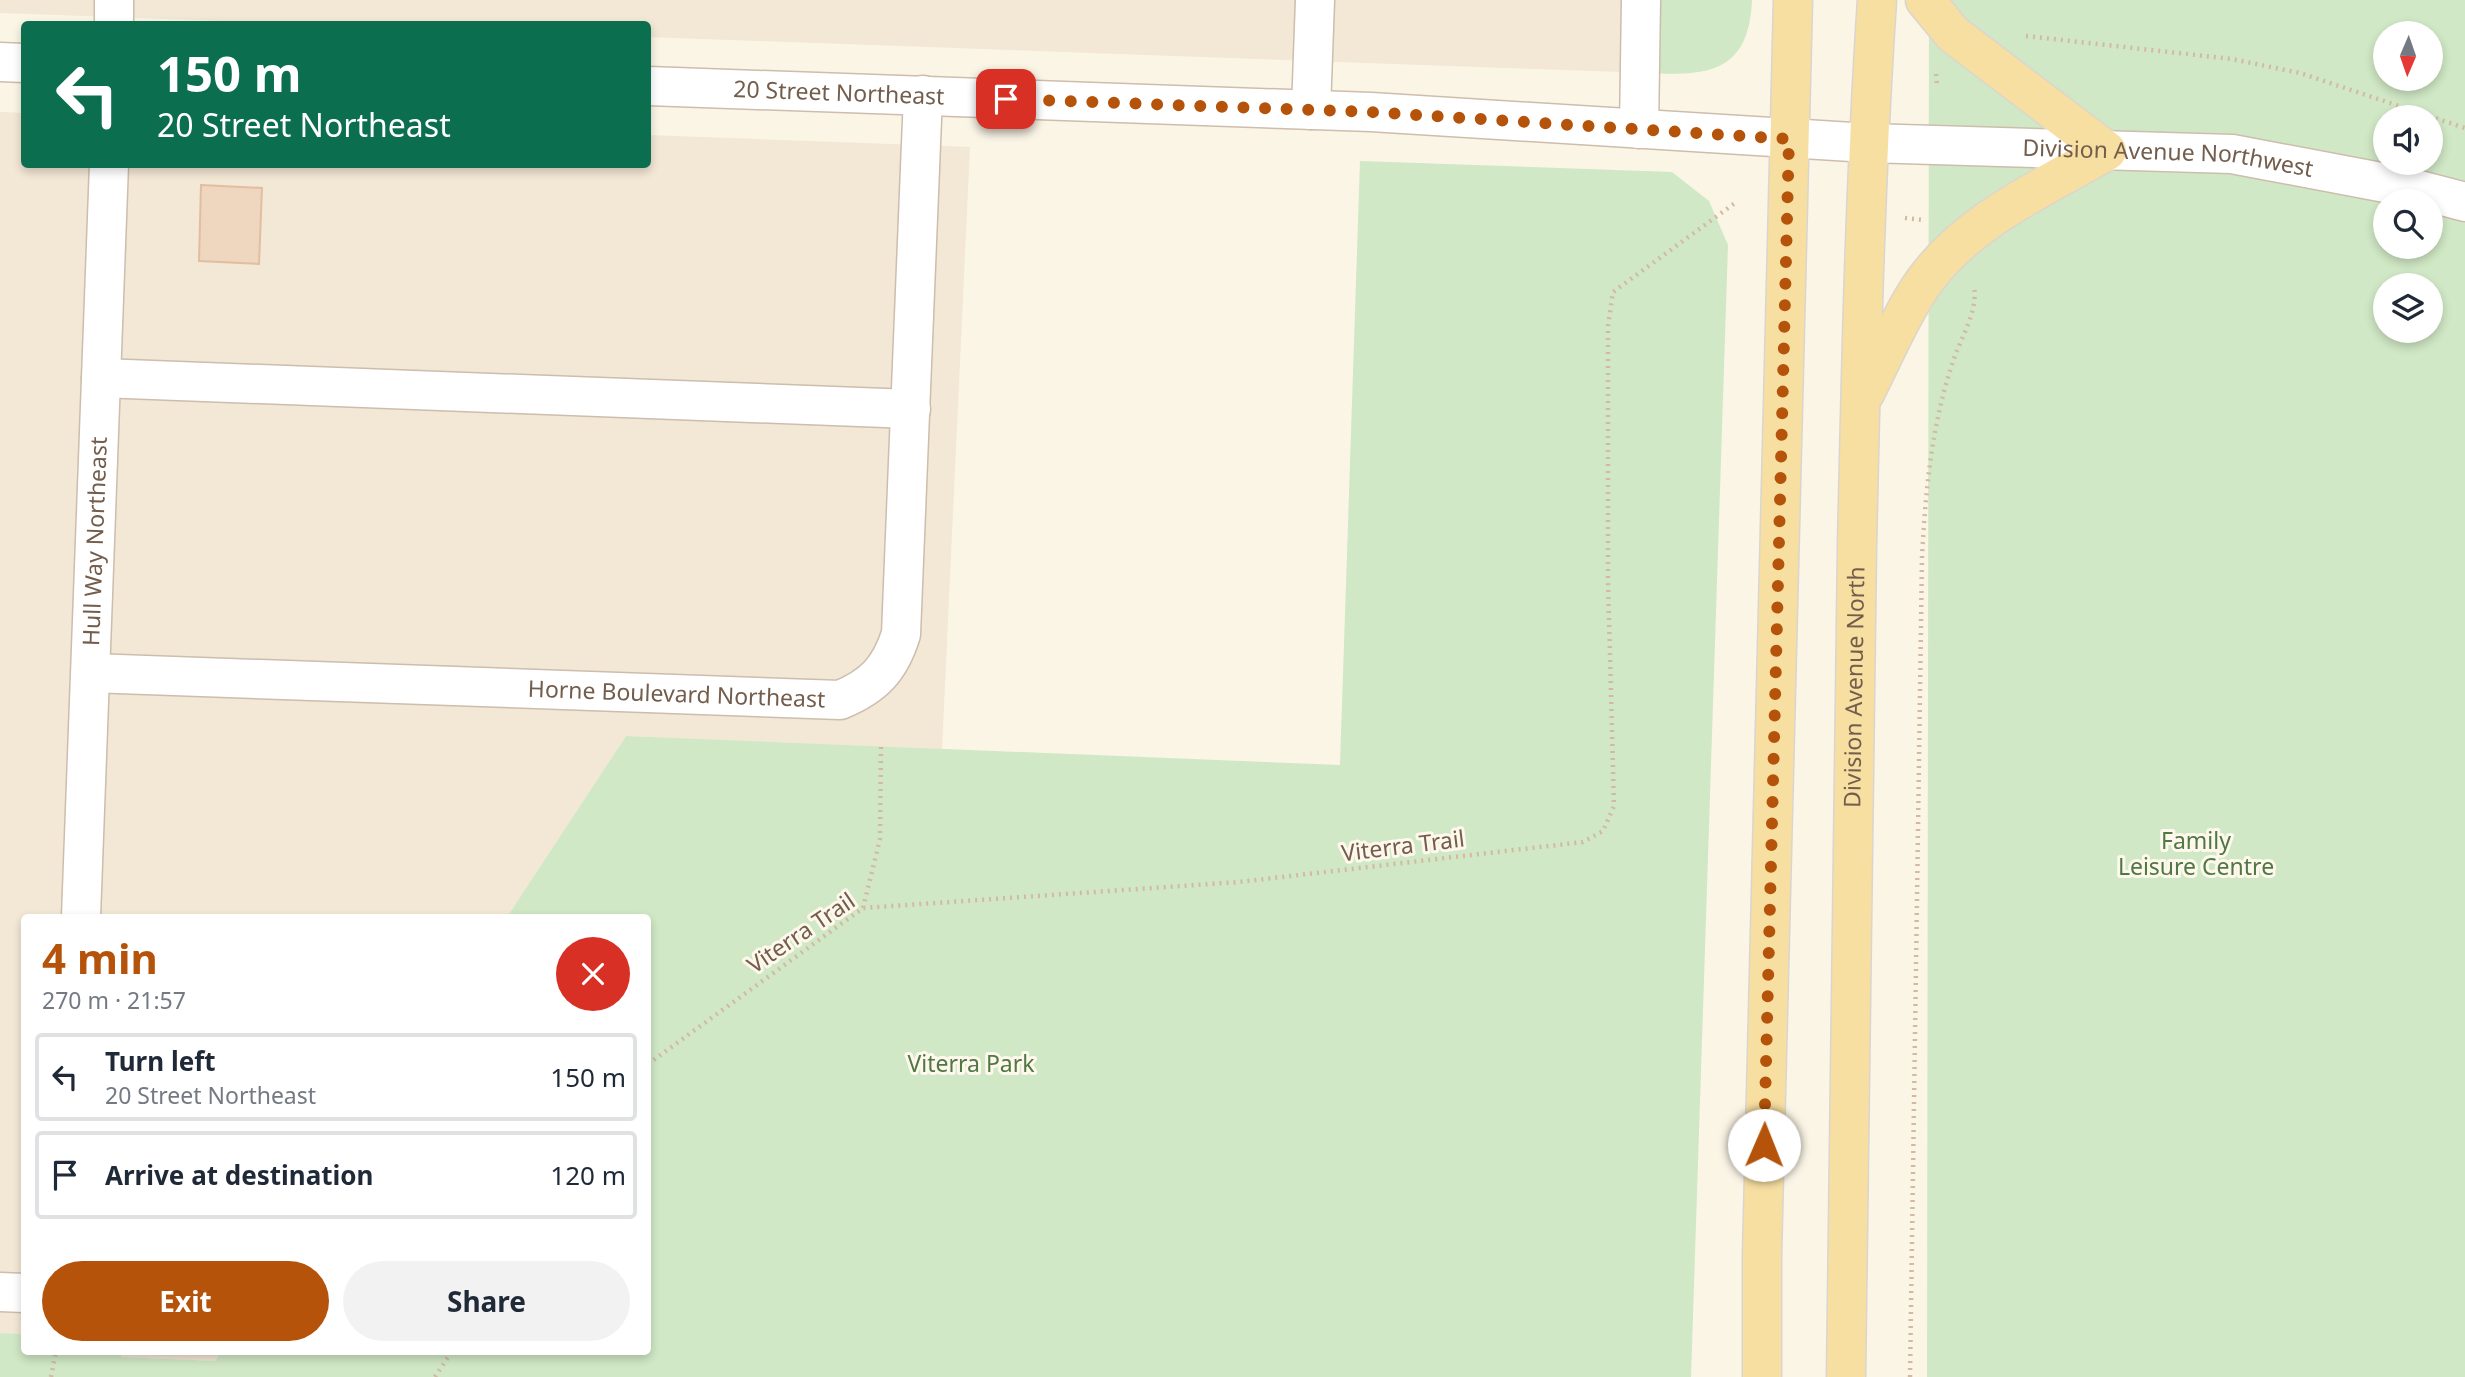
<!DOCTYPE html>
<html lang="en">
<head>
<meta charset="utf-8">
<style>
	:root { --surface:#fff; --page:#f2f2f3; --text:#1f2937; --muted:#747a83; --line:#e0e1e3; --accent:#b45309 }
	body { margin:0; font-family:"Noto Sans",sans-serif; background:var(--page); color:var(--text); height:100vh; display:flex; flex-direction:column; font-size:26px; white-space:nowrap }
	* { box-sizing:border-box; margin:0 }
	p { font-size:23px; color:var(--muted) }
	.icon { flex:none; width:38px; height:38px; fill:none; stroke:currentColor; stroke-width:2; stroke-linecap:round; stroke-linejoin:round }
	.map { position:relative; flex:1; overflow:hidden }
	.panel { position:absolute; left:21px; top:914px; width:630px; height:441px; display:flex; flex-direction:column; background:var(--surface); border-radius:7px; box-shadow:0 4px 10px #0003 }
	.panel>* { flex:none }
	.banner { position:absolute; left:21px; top:21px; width:630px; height:147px; border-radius:7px; box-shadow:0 4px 10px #0003; background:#0b6e4f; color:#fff; overflow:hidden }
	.needle { width:46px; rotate:182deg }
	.controls { position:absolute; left:2373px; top:21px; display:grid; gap:14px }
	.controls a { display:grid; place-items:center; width:70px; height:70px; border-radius:50%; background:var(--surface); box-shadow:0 4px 10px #0003; font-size:35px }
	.pin { position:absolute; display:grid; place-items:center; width:60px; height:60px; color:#fff; margin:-30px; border-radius:14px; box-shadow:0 4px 10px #0006 }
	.me { position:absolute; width:77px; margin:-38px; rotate:1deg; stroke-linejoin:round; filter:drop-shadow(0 0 5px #0008) }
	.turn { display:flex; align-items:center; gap:24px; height:147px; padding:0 21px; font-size:32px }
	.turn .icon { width:91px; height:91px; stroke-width:2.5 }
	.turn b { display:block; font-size:49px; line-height:60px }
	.round { display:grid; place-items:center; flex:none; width:74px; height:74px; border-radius:37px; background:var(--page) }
	.summary { display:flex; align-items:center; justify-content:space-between; height:119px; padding:0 21px }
	h1 { font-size:42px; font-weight:700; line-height:52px; color:var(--accent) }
	.button { display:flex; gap:14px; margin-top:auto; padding:14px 21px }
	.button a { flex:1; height:80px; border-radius:42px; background:var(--accent); color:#fff; font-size:28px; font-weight:700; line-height:80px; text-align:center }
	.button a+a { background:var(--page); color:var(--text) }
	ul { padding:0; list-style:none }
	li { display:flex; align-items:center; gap:21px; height:88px; margin:0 14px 10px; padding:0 7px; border:4px solid var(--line); border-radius:7px }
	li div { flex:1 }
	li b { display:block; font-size:26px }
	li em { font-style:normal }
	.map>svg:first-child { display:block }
	.residential { fill:#f3e7d5 }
	.green { fill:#d0e8c5; fill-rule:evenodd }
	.building { fill:#efd6bf; stroke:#e1bea0; stroke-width:2 }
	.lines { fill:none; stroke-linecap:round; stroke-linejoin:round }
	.minor-casing { stroke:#cdbdad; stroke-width:41 }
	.major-casing { stroke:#dbd5d0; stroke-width:41 }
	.path { stroke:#d4b9a2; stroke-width:4.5; stroke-dasharray:2 5; stroke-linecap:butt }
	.minor { stroke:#fff; stroke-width:38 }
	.major { stroke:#f7dea1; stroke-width:38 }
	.route { stroke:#b45309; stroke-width:12; stroke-dasharray:0 21.6 }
	.labels { text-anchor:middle; stroke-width:6; stroke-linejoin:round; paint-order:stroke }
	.street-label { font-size:23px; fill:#735d4c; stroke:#fef8ec }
	.park-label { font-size:23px; fill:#507844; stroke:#fef8ec }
</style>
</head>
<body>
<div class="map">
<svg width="2465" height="1377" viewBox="0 0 2465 1377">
	<rect width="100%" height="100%" fill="#fbf5e6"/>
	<path class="residential" d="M0,0H1650L1647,73L648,37V24H307L0,13Z
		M0,112L24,113V164H648V135L970,147L942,749L626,736L507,917H24V1334L0,1333Z
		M121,1351H222L215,1361L121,1357Z"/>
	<path class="green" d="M1650,0H1752C1749,73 1708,76 1647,73Z
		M1929,0H2465V1377H1927ZM2385,33H2431V79H2385ZM2385,117H2431V163H2385ZM2385,201H2431V247H2385ZM2385,285H2431V331H2385Z
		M1360,161L1672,172L1709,201L1728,245L1691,1377H0V1333L24,1334V1351H121V1357L215,1361L222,1351H648V917H507L626,736L1340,765Z"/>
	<path class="building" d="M201,185L262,188L259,264L199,261Z"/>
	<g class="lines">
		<defs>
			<g id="minor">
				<path d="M114,24V0"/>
				<path d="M0,62L24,63"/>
				<path id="s1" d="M648,86L1371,112L1868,143L2232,154L2412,188L2465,202"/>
				<path d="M1311,110L1315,0"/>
				<path d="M1639,129L1641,0"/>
				<path d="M101,378L911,409"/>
				<path id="s2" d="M91,673L840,700C874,686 890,669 901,634L923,95"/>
				<path id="s3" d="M81,917L109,164"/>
				<path d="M0,1292L24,1293"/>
			</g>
			<g id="major">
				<path d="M1865,393C1883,358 1898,321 1919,289C1962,223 2041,189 2107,151L1953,34L1925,0"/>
				<path d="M1762,1377V1255L1793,0"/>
				<path id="s4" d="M1846,1377C1848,1100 1851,823 1857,546C1861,364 1865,182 1877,0"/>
			</g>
		</defs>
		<use href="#minor" class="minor-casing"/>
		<use href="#major" class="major-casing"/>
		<path class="path" d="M2026,36L2232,59L2300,73L2465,128
			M1936,74L1937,85
			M1905,218L1924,220
			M863,908L880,839L881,746
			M648,1064L863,908L1239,882L1583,842L1603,831L1614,806L1608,581V326L1613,292L1735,203
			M51,1377L56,1351
			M435,1377L452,1351
			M1910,1377L1922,556C1926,486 1932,420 1956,353C1964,333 1978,308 1974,286"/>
		<use href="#minor" class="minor"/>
		<use href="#major" class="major"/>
	</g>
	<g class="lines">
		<path class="route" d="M1006,99L1371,112L1789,139L1764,1145"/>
	</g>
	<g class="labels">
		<g class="street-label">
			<text dy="8" stroke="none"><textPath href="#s1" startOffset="191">20 Street Northeast</textPath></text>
			<text dy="8" stroke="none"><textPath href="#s1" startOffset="1522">Division Avenue Northwest</textPath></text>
			<text dy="8" stroke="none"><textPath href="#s3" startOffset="376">Hull Way Northeast</textPath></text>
			<text dy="8" stroke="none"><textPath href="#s4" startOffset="690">Division Avenue North</textPath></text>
			<text dy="8" stroke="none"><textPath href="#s2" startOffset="586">Horne Boulevard Northeast</textPath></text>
			<text transform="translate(1403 846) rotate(-7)" y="8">Viterra Trail</text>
			<text transform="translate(801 933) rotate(-34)" y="8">Viterra Trail</text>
		</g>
		<g class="park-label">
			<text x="2196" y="849">Family<tspan x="2196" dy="26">Leisure Centre</tspan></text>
			<text x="971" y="1072">Viterra Park</text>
		</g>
	</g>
</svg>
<div class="controls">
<a><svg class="needle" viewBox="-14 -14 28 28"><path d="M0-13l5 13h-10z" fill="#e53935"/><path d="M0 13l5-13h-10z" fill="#747a83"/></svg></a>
<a><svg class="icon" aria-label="sound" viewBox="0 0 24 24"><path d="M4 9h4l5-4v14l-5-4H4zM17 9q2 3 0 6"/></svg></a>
<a><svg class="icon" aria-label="search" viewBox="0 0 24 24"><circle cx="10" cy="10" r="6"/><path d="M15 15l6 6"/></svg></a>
<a><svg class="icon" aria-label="layers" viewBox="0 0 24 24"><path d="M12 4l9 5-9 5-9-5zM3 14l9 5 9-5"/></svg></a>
</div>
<div class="pin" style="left:1006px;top:99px;background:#d93025"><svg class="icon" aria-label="arrive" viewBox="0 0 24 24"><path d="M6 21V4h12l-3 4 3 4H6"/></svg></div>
<svg class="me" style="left:1764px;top:1145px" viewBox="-20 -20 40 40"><circle r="19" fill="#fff"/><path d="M0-13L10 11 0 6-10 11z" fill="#b45309"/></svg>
<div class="banner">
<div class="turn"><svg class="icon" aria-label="left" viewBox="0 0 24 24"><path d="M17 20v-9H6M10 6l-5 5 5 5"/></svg><div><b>150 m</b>20 Street Northeast</div></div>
</div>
<section class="panel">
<div class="summary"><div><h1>4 min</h1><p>270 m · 21:57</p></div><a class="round" style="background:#d93025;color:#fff"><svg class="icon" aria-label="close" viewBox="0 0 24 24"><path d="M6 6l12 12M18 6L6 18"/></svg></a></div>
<ul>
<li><svg class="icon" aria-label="left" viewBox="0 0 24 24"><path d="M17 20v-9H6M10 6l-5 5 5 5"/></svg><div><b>Turn left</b><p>20 Street Northeast</p></div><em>150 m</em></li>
<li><svg class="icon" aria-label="arrive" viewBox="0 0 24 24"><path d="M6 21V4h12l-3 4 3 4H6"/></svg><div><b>Arrive at destination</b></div><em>120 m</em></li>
</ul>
<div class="button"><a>Exit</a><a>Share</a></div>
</section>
</div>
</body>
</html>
